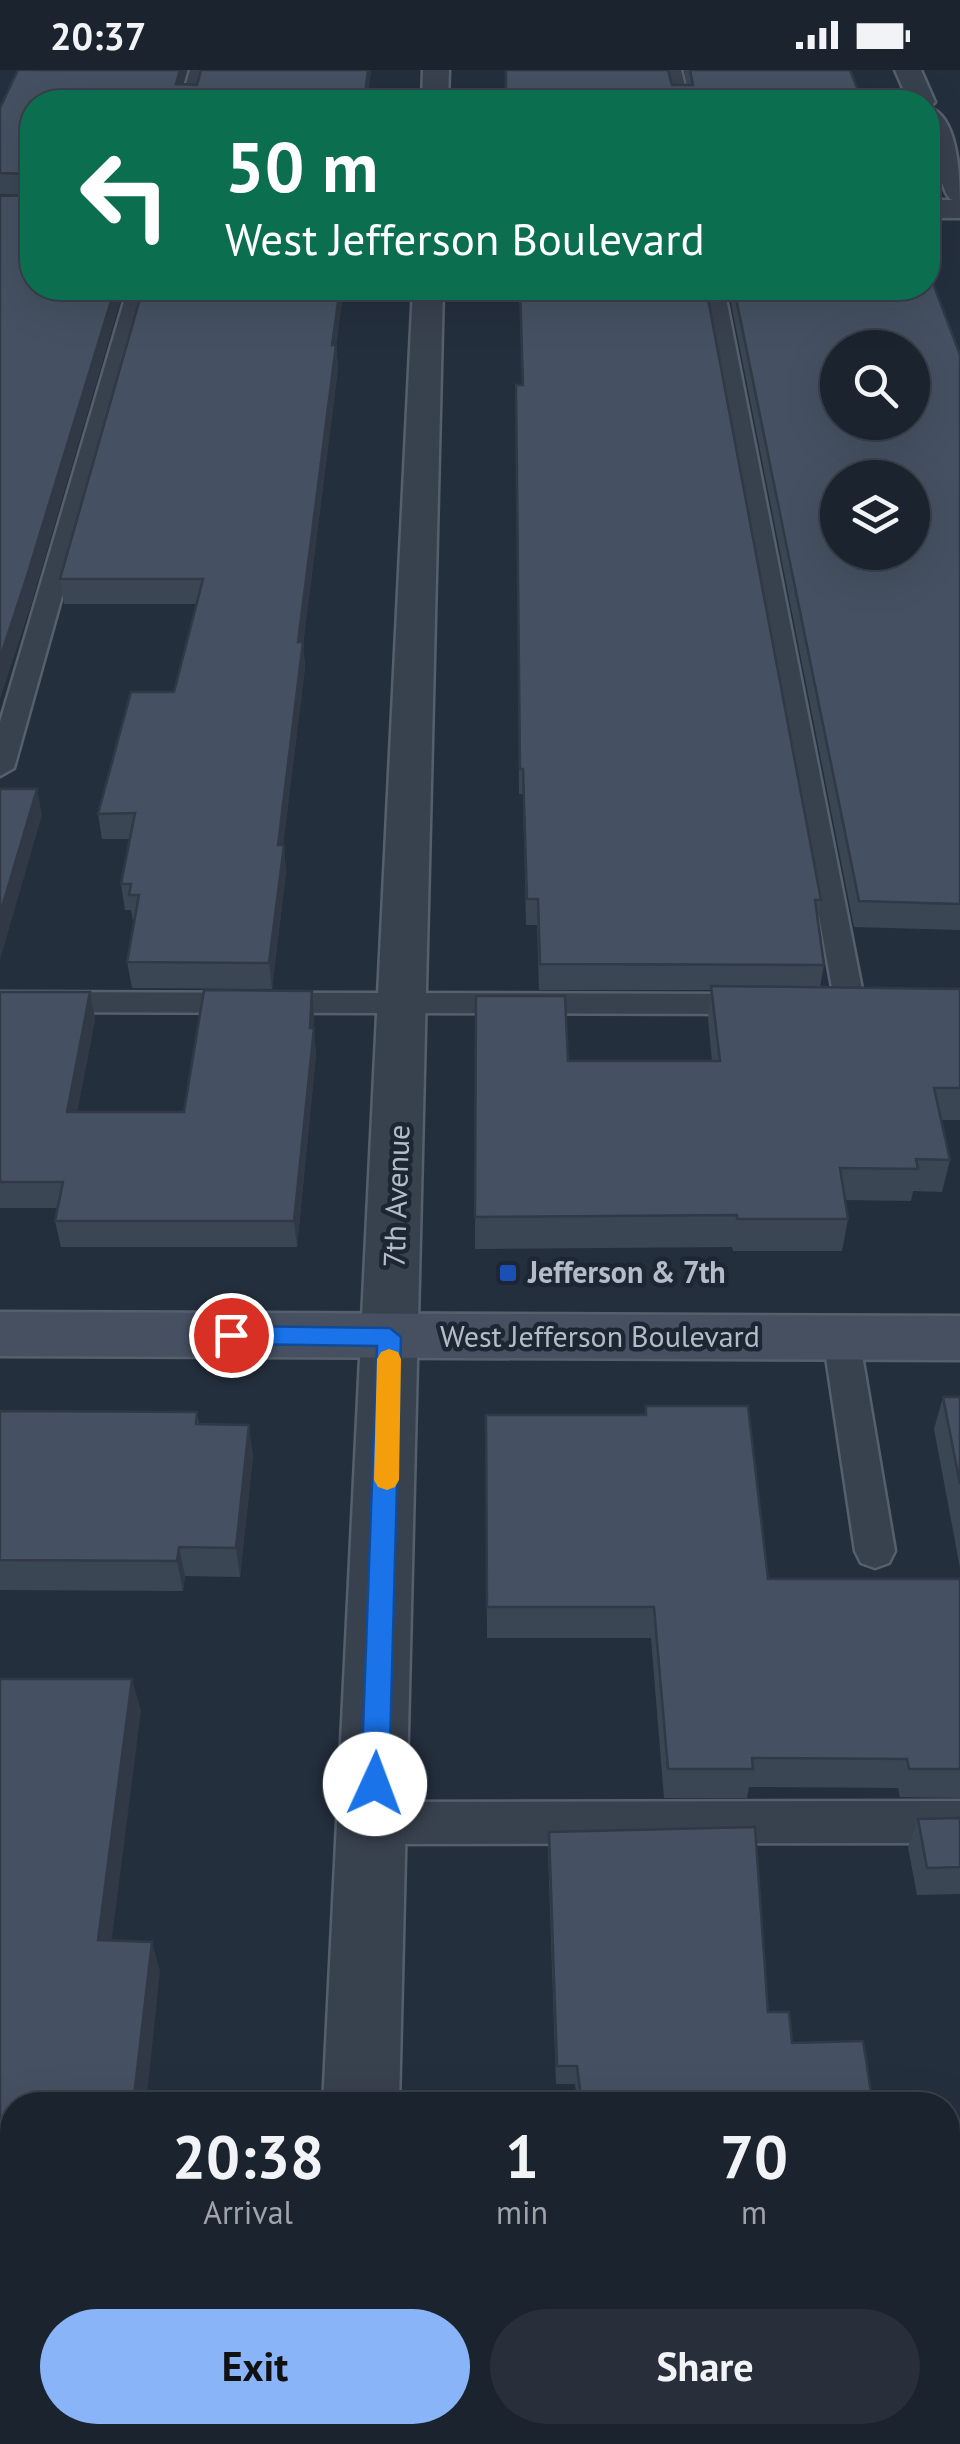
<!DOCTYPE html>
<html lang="en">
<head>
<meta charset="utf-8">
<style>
	:root { --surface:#1b232e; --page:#282f3a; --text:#f1f3f6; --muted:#a0a4aa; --line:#39404a; --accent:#8ab4f8 }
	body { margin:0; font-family:"PT Sans",sans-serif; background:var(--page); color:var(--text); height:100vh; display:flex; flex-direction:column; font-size:38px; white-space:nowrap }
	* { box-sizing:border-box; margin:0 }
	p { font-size:32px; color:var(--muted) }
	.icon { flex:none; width:55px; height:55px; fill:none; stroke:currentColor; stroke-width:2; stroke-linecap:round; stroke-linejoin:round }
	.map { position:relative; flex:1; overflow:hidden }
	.side { position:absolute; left:0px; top:2022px; width:960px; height:352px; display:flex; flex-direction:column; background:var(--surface); border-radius:40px 40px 0 0; box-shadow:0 10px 40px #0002,0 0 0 2px var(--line) }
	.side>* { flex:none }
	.guide { position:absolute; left:20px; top:20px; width:920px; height:210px; border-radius:40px; box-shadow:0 10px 40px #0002,0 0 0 2px var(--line); background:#0b6e4f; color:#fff; overflow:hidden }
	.buttons { position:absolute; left:820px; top:260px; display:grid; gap:20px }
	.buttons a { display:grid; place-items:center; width:110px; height:110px; border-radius:50%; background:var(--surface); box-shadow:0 10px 40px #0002,0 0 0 2px var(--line); font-size:50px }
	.pin { position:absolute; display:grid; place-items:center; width:85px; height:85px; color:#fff; margin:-42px; border:5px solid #fff; border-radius:50%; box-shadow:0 2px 10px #0007 }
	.me { position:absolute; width:110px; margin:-55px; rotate:2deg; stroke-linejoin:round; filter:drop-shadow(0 0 8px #0008) }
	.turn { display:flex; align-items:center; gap:35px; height:210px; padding:0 40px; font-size:45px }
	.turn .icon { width:130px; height:130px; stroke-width:2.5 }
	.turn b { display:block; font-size:70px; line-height:85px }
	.eta { display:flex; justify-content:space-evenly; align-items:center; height:170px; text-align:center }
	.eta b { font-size:60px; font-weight:700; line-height:70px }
	.cta { display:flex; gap:20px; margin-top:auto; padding:20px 40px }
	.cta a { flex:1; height:115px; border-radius:60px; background:var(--accent); color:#111; font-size:40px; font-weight:700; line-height:115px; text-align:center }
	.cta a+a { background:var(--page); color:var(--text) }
	.status { display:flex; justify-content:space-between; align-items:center; height:70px; padding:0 50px; background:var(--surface); direction:ltr }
	.status svg { height:28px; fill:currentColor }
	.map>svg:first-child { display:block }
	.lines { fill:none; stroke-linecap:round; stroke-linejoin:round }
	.service-casing { stroke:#565f6c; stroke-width:5 }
	.minor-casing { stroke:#565f6c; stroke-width:5 }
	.tertiary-casing { stroke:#565f6c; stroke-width:5 }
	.secondary-casing { stroke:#565f6c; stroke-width:5 }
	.service { fill:#38414e; fill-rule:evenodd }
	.minor { fill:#38414e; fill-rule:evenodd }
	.tertiary { fill:#38414e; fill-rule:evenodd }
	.secondary { fill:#465061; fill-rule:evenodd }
	.wall { fill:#3b4654 }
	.shaded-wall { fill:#303945 }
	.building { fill:#455162; stroke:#303945; stroke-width:2.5; fill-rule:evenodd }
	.route { fill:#1a73e8; stroke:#114b97; stroke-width:2.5 }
	.slow { fill:#f59e0b }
	.transit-dot { fill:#1a4fb4; stroke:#1d2633; stroke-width:4 }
	.labels { text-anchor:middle; stroke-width:9; stroke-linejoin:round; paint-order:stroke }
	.street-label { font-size:30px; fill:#b4bcc9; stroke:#1d2633 }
	.poi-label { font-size:30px; font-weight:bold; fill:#b4bcc9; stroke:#1d2633; text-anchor:start }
</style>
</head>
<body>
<div class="status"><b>20:37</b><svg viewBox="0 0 49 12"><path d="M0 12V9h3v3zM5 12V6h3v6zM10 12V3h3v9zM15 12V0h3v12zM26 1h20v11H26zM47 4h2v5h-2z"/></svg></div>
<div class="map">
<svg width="960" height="2374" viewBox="0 0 960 2374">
	<rect width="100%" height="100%" fill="#242f3e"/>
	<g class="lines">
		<defs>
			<path id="service" d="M190,0H206L197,32H181Z
				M665,0H681L689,32H673Z
				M128,218H148L14,698L0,706V652Z
				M705,218H724L865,934L861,941H839L835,934Z
				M0,922L754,924L765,927L769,934L765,941L754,944L0,942Z
				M841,1253L854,1257L859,1267L895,1481L889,1493L875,1498L861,1493L855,1481L823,1267L828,1257Z
				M960,1731V1773L373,1774L357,1768L351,1753L357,1738L373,1732Z"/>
			<path id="minor" d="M895,0H921L935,32L929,38C958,45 960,107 960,132L950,129L946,123L928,78V32H909Z"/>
			<path id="tertiary" d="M423,0H449L448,32H422Z
				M928,130H960V148H928Z
				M413,218H443L399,2035H323Z
				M305,2362H389L388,2374H304Z"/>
			<path id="secondary" d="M0,1242L960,1246V1290L0,1286Z"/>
		</defs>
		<use href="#service" class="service-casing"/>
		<use href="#minor" class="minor-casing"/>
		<use href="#tertiary" class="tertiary-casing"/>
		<use href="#secondary" class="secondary-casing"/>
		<use href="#service" class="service"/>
		<use href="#minor" class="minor"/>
		<use href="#tertiary" class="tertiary"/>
		<use href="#secondary" class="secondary"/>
	</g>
	<path class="wall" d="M18,0H187L183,14L197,15L201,0H371L367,32L32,218H124L31,534L0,628V126L30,125L0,124V38Z
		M684,0H850L863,32L672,15H687Z
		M344,218L336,275L338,298L303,574L305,597L283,775L286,801L272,919L132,918L127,892L135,851H133L131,840H125L121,814L130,769H102L98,744L174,622L197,534H64L60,509Z
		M517,218H706L821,830L818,848L824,895L820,917L960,919V1050H941L950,1090L942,1122L913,1121L911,1131L845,1130L848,1149L842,1181H733L732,1177L475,1179L476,926L568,991H712L708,948L711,920H539L537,855H526L523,724H519L516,315H522L520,237Z
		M728,218H928L960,285V860L854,857Z
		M0,922H90L95,949L77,1042H184L314,947L313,958L316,984L297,1177H61L55,1151L58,1138H0Z
		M943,1327H960V1498L934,1359Z
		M646,1336L768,1509H960V1728L900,1727L898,1718L749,1717L747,1728H664L651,1568H487L486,1345H645Z
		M0,1341L197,1342L199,1354L253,1385L240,1507L185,1506L183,1521L0,1520Z
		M960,1748V1824L917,1825L908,1777L918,1749Z
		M549,1762L768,1942L792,1973L873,2035H578L575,2014H556L548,1782Z
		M960,2058V2156H948V2059Z
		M842,2362H948L960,2374H843Z"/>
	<path class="shaded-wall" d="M180,0H187L178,32L176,14Z
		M368,0H371L367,32H364Z
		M115,218H124L31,534L0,628V588Z
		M340,218H344L333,298L332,275Z
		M336,275L338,298L303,574L305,597L280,801L278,775L298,572Z
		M37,719L42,745L0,890V844Z
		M284,775L286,801L272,919L269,893Z
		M312,921L314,947L313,971L314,958L316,984L297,1177L294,1151Z
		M90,922L95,949L72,1068L67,1042Z
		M249,1355L253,1385L240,1507L236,1478Z
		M179,1477L185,1506L183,1521L177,1491Z
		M132,1609L141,1641L108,1899L98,1870Z
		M152,1872L160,1901L146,2035H133Z
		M96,2362H110L108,2374H95Z"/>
	<path class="building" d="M18,0H180L176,14L197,15L201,0H368L364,32H32V218H115L26,509L0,588V126L31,125V104L0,103V38Z
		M506,0H668L672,15H693L690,0H850L863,32H506Z
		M928,200L960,285V834L859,831L734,218H928ZM838,278H912V352H838ZM838,408H912V482H838Z
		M143,218H340L332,275H336L298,572H303L278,775H284L269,893L127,892L139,825H129L131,814H121L135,743L98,744L131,622H174L203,509H60Z
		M520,218H706L821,830H815L824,895L540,894L538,829H527L523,699H520L516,315H523Z
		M0,719H37L0,844Z
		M711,916L960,919V1018H934L950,1090L916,1089L918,1099L840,1098L848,1149H737V1145L475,1147L476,926H565L568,991H720Z
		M204,920L312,921L310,958H314L294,1151H55L63,1112H0V922H90L67,1042H184Z
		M943,1327H960V1414Z
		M646,1336H748L768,1509H960V1699H909L907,1689L752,1688L753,1699H668L654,1537H487L486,1345H646Z
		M0,1341L197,1342L196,1354L249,1355L236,1478L179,1477L177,1491L0,1490Z
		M0,1609H132L98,1870L152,1872L133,2035H12V2362H96L95,2374H0Z
		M960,1748V1797L927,1798L918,1749Z
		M755,1757L768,1942H789L792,1973L863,1971L873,2035H582L577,1996H557L549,1762Z
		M960,2058V2141H948V2059Z
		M948,2325H960V2374H851L850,2362H948Z
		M575,2362H754L755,2374H576Z"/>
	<path class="route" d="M231,1256L390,1258L401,1267L389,1714L385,1723L375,1726L365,1723L361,1714L377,1276L231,1274L219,1265Z"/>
	<path class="slow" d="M389,1279L398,1282L401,1289L399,1410L395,1417L387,1420L378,1417L374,1410L377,1289L381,1282Z"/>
	<rect class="transit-dot" x="498" y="1193" width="20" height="20" rx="5"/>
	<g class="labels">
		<g class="street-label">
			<text transform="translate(397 1126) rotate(-88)" y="10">7th Avenue</text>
			<text x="600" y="1277">West Jefferson Boulevard</text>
		</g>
		<g class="poi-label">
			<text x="528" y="1213">Jefferson &amp; 7th</text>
		</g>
	</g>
</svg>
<div class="buttons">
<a><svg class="icon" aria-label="search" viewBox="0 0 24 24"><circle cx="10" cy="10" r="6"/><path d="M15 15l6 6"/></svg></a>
<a><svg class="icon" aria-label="layers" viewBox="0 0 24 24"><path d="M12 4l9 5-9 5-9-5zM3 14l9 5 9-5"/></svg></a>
</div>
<div class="pin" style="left:231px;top:1265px;background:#d93025"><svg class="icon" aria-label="arrive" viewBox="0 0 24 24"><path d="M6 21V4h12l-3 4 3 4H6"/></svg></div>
<svg class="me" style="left:375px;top:1714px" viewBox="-20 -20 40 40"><circle r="19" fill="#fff"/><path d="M0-13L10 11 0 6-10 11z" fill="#1a73e8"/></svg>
<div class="guide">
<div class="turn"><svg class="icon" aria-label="left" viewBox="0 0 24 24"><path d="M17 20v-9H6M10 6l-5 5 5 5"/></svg><div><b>50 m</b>West Jefferson Boulevard</div></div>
</div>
<section class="side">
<div class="eta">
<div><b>20:38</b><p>Arrival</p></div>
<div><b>1</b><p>min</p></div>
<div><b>70</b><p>m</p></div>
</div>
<div class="cta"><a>Exit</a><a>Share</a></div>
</section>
</div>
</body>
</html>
